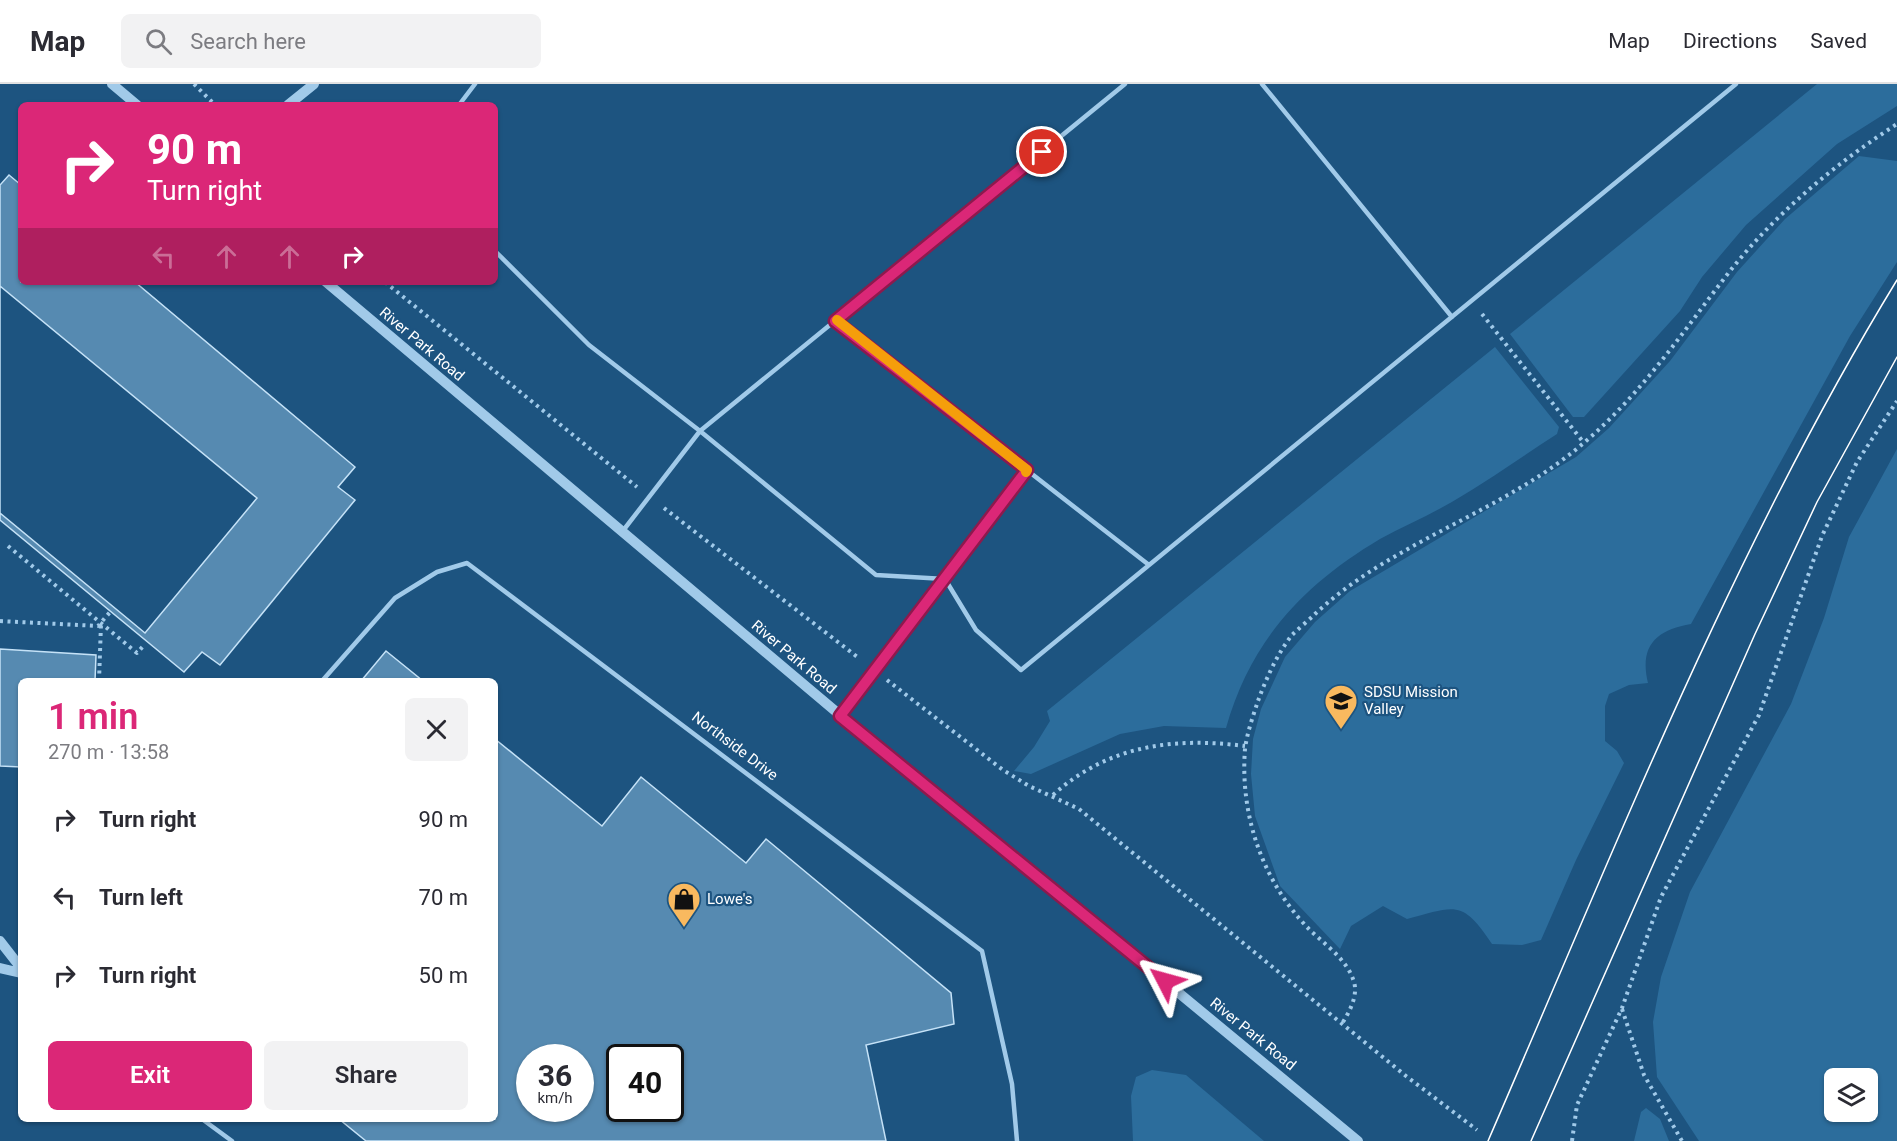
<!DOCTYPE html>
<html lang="en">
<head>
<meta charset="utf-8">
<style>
	:root { --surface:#fff; --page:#f2f2f3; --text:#2b2b33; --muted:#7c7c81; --line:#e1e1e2; --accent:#db2777 }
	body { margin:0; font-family:Roboto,sans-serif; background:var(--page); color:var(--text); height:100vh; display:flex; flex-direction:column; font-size:22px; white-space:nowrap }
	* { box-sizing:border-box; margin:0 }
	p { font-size:20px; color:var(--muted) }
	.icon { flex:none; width:33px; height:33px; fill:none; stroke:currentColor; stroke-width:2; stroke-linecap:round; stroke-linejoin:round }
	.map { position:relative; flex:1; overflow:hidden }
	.sheet { position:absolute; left:18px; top:594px; width:480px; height:444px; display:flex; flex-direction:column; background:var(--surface); border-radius:9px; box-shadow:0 2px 4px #0004 }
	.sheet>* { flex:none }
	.guide { position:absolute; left:18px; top:18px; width:480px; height:183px; border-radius:9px; box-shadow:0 2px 4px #0004; background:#db2777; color:#fff; overflow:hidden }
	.tools { position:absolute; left:1824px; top:984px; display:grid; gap:12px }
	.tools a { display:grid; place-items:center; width:54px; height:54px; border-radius:9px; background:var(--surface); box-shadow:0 2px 4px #0004; font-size:30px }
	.speed { position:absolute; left:516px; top:960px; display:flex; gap:12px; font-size:30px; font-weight:700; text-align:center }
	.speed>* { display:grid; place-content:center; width:78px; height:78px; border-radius:50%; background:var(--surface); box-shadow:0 2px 4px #0004; line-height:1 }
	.speed small { font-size:15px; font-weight:400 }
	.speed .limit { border:3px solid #111; border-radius:9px; background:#fff; color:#111 }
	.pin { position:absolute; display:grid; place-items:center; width:51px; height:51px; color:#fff; margin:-26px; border:3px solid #fff; border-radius:50%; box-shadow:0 2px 6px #0007 }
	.me { position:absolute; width:66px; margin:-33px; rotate:309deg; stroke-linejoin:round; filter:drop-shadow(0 0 4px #0008) }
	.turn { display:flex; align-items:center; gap:21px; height:126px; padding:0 30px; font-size:27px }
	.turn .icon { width:78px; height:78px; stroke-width:2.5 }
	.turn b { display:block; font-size:42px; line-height:51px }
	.lanes { display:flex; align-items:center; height:57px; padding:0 30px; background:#0003; justify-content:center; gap:30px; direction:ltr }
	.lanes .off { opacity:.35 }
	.round { display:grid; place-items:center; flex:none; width:63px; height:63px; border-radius:9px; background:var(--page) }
	.head { display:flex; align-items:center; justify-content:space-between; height:102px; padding:0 30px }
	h1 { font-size:36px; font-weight:600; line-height:45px; color:var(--accent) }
	.button { display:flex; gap:12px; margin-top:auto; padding:12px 30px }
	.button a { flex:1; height:69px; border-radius:9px; background:var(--accent); color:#fff; font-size:24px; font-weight:600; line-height:69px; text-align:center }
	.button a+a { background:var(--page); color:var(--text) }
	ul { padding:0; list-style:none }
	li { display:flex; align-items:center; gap:18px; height:78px; padding:0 30px }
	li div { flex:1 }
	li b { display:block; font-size:22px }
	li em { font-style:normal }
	header { display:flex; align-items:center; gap:36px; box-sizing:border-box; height:84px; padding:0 30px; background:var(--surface); border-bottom:2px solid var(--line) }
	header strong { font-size:28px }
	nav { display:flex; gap:33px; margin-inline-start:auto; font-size:21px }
	.search { width:420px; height:54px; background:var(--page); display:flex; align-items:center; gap:15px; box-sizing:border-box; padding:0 21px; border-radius:9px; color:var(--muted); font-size:22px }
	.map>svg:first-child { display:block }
	.green { fill:#2c6d9c; fill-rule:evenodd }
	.building { fill:#568ab1; stroke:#c5e2f7; stroke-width:1.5; fill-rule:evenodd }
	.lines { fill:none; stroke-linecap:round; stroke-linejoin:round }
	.path { stroke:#a1cae9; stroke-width:4; stroke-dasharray:3 4.5; stroke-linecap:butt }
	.service { stroke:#a1cae9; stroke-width:4.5 }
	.tertiary { stroke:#a1cae9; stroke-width:10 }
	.tram { stroke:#fff; stroke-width:1.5 }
	.route-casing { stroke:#8e194d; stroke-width:15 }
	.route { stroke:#db2777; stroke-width:10 }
	.slow { stroke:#f59e0b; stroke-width:10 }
	.labels { text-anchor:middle; stroke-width:4.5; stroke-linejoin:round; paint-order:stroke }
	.street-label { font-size:15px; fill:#fff; stroke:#1d5480 }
	.poi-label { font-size:15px; fill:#fff; stroke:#1d5480; text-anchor:start }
</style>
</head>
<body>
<header>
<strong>Map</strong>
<div class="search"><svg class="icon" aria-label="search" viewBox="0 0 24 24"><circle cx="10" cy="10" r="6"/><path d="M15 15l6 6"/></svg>Search here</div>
<nav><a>Map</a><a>Directions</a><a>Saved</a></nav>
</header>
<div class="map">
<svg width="1897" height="1057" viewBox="0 0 1897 1057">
	<rect width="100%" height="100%" fill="#1d5480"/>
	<path class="green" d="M1817,0H1897V22L1837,60L1746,141L1702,193L1680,227L1584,333H1573L1510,250Z
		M1859,72L1897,77V178L1850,252L1691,540C1656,546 1639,562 1648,599L1629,601L1609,610L1605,622V657L1617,667L1624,679L1576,776L1541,856L1522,861L1492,860C1462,815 1456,822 1407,835L1383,822L1351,842L1340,865L1280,802L1255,732L1251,690L1253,655L1261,625L1285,573L1315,538L1350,507L1576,373L1609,344L1670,277L1737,188L1785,135Z
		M1495,263L1559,343L1557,350C1518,375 1481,402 1441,424C1421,435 1400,444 1380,455C1303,501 1251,556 1226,644L1164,642L1120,650L1031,690L1014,687L1034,663L1050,637L1047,627Z
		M1897,365V1057H1699L1657,993L1653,938L1661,893L1690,808L1791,620L1824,534L1849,453ZM1834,994H1868V1028H1834Z
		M1152,986L1186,991L1264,1057H1133L1131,1012L1136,993Z
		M1646,1024L1660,1035L1669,1057H1634L1641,1028Z"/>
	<path class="building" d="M9,91L21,101V198H135L355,383L338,403L355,416L220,581L202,568L184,588L0,436V101Z
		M0,202L257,414L145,549L0,429Z
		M0,565L96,571L95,597H21V683L0,682Z
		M386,567L423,597H361Z
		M495,655L602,742L641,693L746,779L766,755L951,909L954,940L866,961L886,1057H366L339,1035H495ZM530,974H580V1024H530ZM620,974H670V1024H620Z"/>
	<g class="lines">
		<path class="path" d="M194,0L215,21
			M385,198L637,403
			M1482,230L1584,359
			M664,424L860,575
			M8,462L137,569L145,560
			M0,537L98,542L111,527
			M887,596L1003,686L1029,702L1079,725L1406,992L1477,1046
			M99,597L101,540
			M1053,711C1108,661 1174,653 1245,662
			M1622,925L1644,991L1682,1057
			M1343,938C1350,927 1358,911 1354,898C1347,874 1322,859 1306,842C1261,794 1240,729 1245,665C1247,649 1253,632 1258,617C1266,595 1277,570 1292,551C1299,544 1308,537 1315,530C1394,456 1505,428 1586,357C1644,307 1684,246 1730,187C1776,129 1835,80 1897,40
			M1572,1057L1577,1021L1622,924L1661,813L1759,631L1822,452L1857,378L1897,317"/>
		<path class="service" d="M1262,0L1452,233
			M459,21L475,0
			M495,167L589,261L700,347L876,491L945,495L976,546L1021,586L1736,0
			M835,237L1149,481
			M622,448L700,347L1125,0
			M322,597L395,514L437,488L467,479L982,867L1012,1000L1017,1057
			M840,631L1027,386
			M202,1035L232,1057"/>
		<path class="tertiary" d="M112,0L137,21
			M288,21L314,0
			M326,198L929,706L1030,786L1358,1057
			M0,857L21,884
			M0,884L21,889"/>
		<path class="tram" d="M1488,1057C1614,767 1732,466 1897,196
			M1531,1057L1755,550L1817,418L1897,273"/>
	</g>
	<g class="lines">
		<defs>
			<path id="route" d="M1042,68L835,237L1027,386L840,632L1165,897"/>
		</defs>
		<use href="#route" class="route-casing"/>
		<use href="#route" class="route"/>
		<path class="slow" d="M837,236L1027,386L1026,388"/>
	</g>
	<defs>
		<symbol id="university-pin" viewBox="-11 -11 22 30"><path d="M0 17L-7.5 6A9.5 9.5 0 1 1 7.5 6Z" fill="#f9b95f" stroke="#1d5480"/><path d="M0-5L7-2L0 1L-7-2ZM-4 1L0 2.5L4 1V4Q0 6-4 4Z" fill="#111"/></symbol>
		<symbol id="shop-pin" viewBox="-11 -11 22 30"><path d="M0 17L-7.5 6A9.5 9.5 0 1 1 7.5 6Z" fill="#f9b95f" stroke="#1d5480"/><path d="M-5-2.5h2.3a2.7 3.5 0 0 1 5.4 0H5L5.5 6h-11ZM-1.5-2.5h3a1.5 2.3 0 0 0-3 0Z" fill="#111"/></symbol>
	</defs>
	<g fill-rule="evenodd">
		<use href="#university-pin" x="1322" y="598" width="38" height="52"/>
		<use href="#shop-pin" x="665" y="796" width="38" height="52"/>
	</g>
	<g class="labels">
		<g class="street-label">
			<text transform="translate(422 260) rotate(40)" y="5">River Park Road</text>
			<text transform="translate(794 573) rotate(40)" y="5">River Park Road</text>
			<text transform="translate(735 662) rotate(37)" y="5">Northside Drive</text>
			<text transform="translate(1253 950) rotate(39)" y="5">River Park Road</text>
		</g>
		<g class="poi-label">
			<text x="1364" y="613">SDSU Mission<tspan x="1364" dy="17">Valley</tspan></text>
			<text x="707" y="820">Lowe's</text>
		</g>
	</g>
</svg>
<div class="tools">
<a><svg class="icon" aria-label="layers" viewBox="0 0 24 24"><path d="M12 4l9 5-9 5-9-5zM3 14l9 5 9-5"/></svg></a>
</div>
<div class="speed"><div>36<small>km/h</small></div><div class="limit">40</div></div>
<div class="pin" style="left:1042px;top:68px;background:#d93025"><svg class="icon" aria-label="arrive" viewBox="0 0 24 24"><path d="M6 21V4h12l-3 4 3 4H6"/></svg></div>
<svg class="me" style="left:1165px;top:897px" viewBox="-20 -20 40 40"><path d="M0-17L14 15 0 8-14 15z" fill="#db2777" stroke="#fff" stroke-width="4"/></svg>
<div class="guide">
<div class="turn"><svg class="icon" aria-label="right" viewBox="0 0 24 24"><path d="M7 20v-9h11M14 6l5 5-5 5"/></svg><div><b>90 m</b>Turn right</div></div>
<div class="lanes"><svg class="icon off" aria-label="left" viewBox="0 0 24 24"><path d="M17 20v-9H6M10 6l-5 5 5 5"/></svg><svg class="icon off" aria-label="ahead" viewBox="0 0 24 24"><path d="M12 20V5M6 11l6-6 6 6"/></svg><svg class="icon off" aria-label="ahead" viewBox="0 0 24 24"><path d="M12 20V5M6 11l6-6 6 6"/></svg><svg class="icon" aria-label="right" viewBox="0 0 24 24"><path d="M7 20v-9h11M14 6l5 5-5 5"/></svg></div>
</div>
<section class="sheet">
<div class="head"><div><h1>1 min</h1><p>270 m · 13:58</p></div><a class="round"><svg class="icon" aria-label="close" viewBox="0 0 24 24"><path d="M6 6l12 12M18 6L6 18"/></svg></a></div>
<ul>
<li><svg class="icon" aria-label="right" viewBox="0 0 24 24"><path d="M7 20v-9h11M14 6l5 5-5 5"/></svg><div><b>Turn right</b></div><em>90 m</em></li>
<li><svg class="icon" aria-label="left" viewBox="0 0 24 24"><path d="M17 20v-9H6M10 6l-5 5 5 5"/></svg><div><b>Turn left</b></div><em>70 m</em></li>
<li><svg class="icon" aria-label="right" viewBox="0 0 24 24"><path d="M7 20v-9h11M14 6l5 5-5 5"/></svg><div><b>Turn right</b></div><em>50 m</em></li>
</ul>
<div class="button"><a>Exit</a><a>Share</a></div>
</section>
</div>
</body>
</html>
